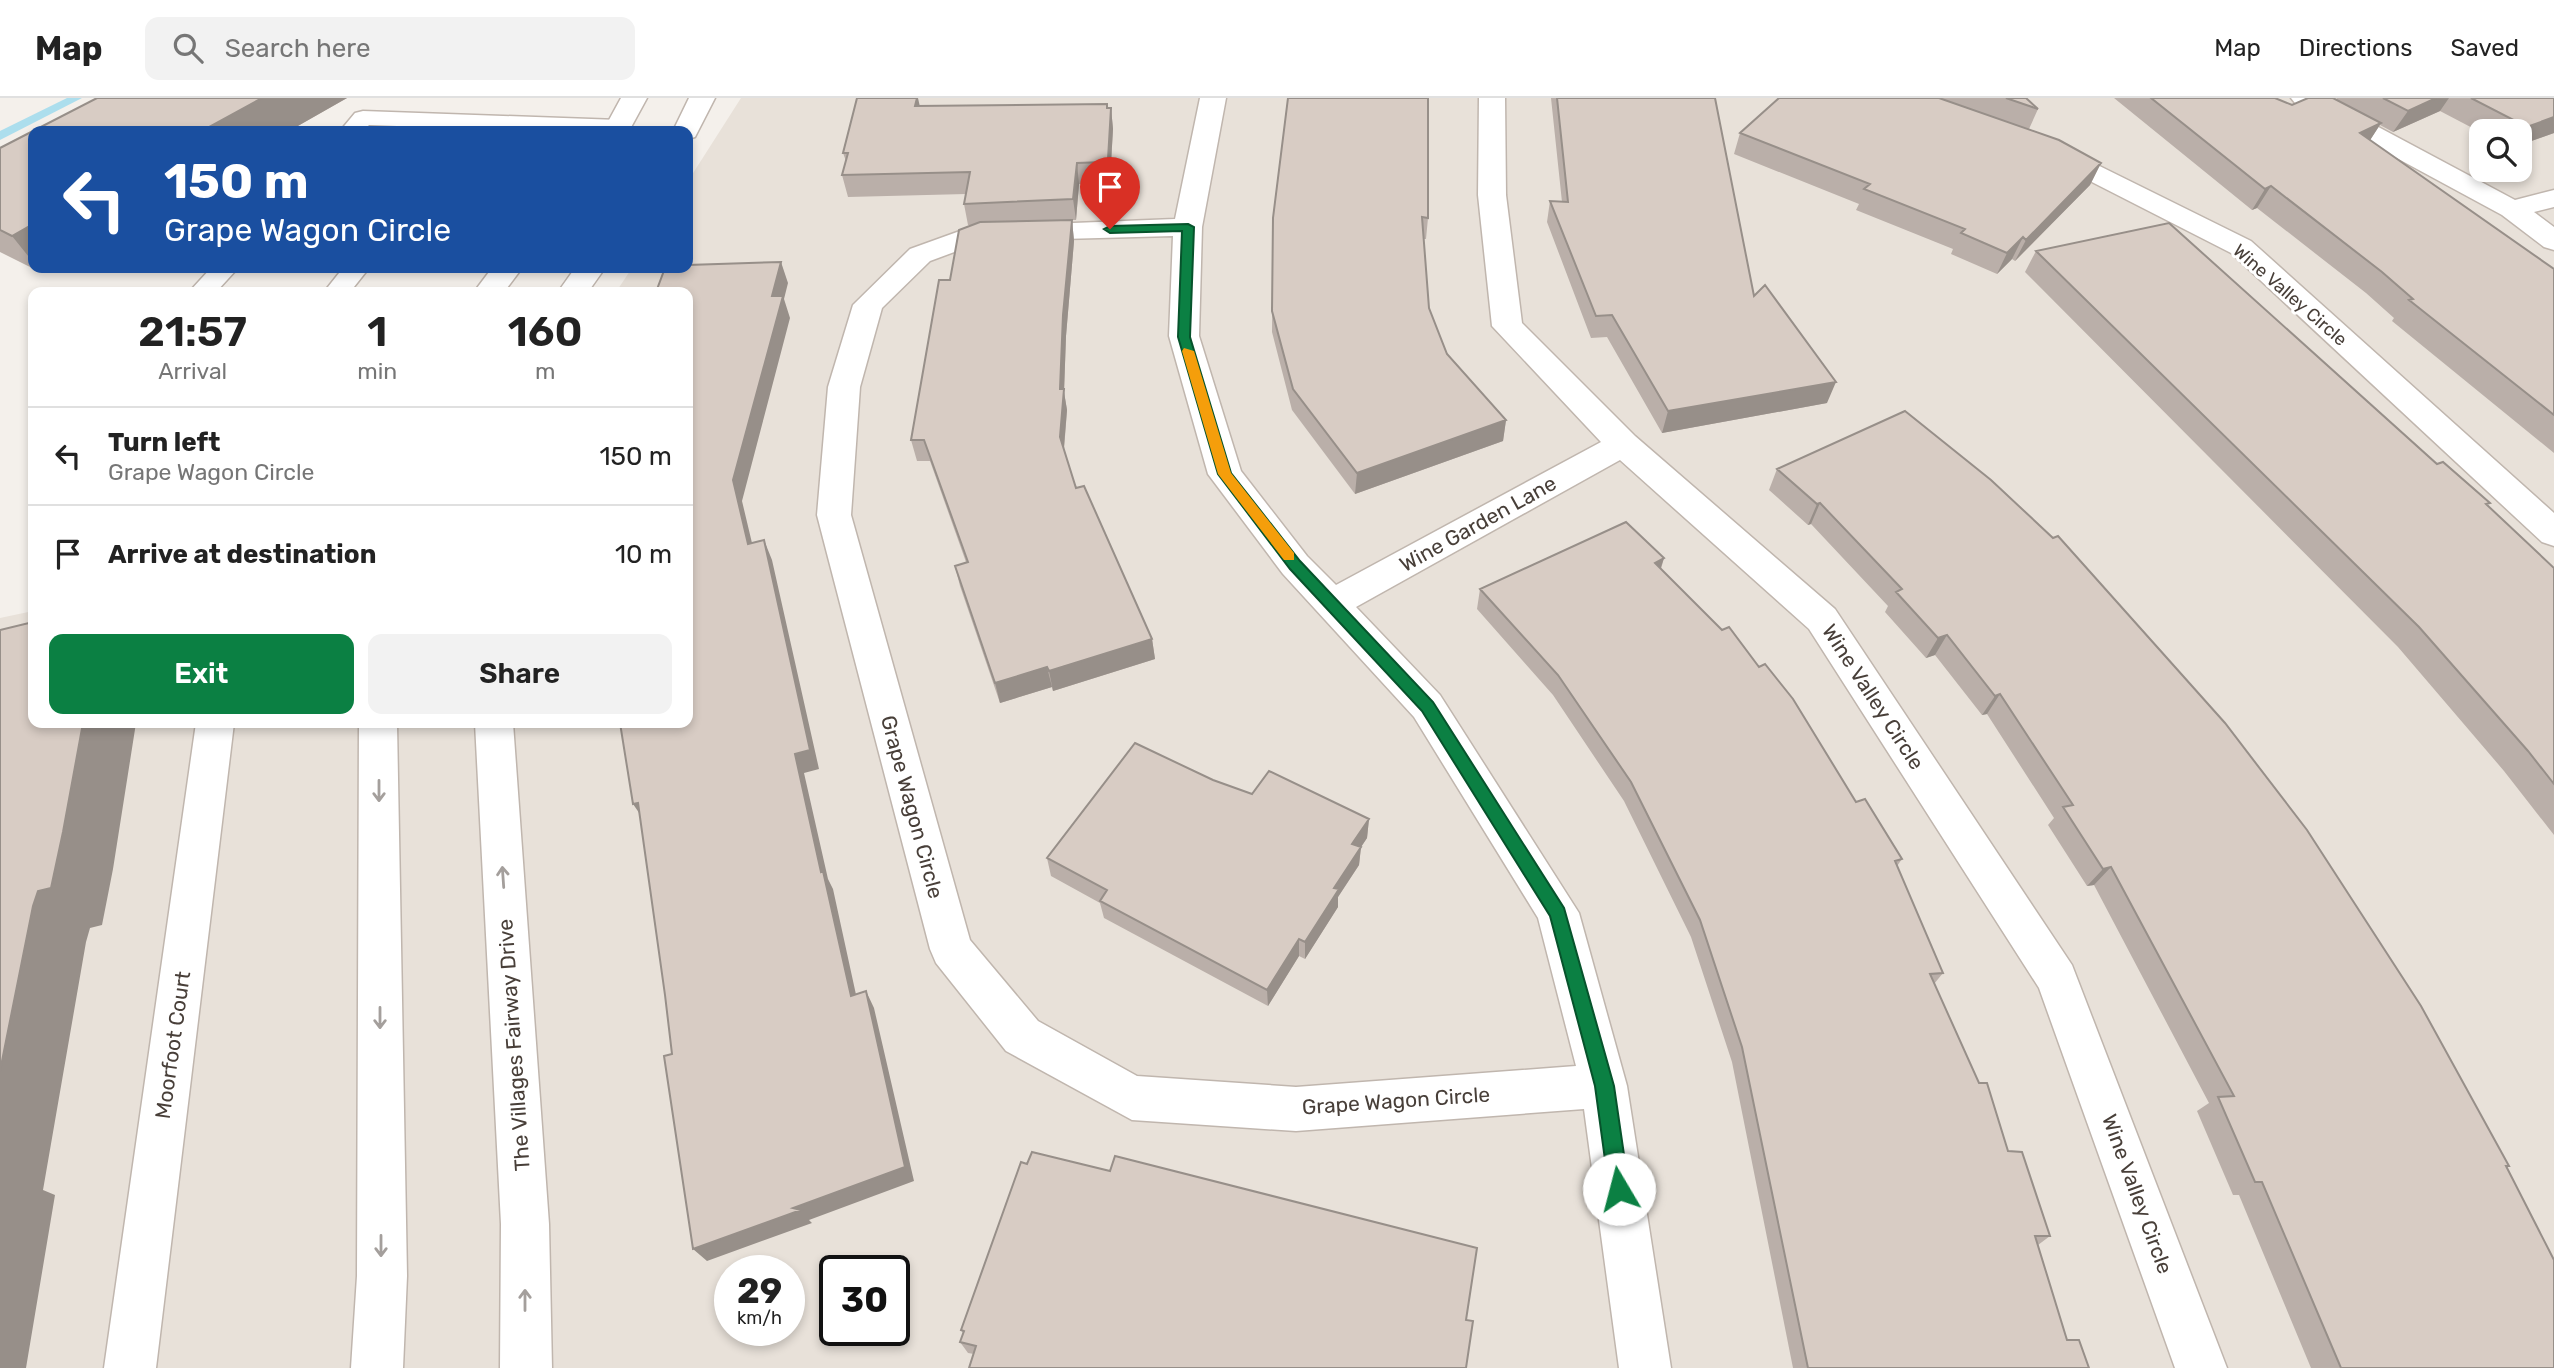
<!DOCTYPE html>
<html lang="en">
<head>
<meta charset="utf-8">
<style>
	:root { --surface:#fff; --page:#f2f2f2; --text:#222; --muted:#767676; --line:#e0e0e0; --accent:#0b8043 }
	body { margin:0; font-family:Rubik,sans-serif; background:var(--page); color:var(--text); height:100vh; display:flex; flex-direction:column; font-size:26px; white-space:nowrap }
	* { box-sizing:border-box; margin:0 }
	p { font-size:23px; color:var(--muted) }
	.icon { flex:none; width:38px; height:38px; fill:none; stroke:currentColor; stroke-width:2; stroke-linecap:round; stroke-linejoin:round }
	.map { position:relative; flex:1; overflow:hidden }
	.drawer { position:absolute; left:28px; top:189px; width:665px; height:441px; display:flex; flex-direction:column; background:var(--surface); border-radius:14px; box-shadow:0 4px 10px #0003 }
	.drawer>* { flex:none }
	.hud { position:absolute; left:28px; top:28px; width:665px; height:147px; border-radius:14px; box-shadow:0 4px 10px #0003; background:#1a4fa0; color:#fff; overflow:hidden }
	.fabs { position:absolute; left:2469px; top:21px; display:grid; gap:14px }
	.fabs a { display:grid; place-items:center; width:63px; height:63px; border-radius:14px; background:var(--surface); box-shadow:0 4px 10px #0003; font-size:35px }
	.speed { position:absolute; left:714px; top:1157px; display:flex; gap:14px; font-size:35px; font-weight:700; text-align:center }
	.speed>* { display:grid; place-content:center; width:91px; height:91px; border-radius:50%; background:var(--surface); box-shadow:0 4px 10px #0003; line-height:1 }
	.speed small { font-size:18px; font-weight:400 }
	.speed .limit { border:4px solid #111; border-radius:10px; background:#fff; color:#111 }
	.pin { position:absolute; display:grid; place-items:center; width:60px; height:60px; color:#fff; margin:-72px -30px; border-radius:50% 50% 50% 0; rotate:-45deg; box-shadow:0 0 7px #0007 }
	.pin .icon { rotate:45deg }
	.me { position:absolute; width:77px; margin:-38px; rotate:352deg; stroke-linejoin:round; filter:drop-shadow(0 0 5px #0008) }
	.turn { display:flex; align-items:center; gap:24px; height:147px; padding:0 21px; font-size:32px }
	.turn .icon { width:91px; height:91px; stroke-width:2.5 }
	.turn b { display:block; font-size:49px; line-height:60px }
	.eta { display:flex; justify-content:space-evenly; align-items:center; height:119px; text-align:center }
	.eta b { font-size:42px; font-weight:600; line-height:49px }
	.button { display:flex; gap:14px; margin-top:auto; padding:14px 21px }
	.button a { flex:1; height:80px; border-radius:14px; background:var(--accent); color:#fff; font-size:28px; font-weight:600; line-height:80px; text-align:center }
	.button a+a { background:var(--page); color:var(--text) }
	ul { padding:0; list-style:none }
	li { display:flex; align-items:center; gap:21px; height:98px; padding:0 21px; border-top:2px solid var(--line) }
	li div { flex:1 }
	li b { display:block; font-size:26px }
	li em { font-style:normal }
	header { display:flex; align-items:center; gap:42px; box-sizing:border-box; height:98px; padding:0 35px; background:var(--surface); border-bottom:2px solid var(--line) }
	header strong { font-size:33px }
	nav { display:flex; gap:38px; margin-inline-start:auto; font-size:24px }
	.search { width:490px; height:63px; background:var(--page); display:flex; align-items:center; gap:18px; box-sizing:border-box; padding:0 24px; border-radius:14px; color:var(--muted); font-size:26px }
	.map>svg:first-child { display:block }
	.residential { fill:#e8e1d9; fill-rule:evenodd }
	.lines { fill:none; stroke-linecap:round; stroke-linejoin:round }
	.stream { fill:#acdeed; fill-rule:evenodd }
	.service-casing { stroke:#c0b6ae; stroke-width:3 }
	.minor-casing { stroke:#c0b6ae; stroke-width:3 }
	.tertiary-casing { stroke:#c0b6ae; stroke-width:3 }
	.service { fill:#fff; fill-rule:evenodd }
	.minor { fill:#fff; fill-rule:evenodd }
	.tertiary { fill:#fff; fill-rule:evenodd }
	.wall { fill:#baafa9 }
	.shaded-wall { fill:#978f89 }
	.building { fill:#d8ccc4; stroke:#978f89; stroke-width:2 }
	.oneway { stroke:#a49f9c }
	.route { fill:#0b8043; stroke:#07532c; stroke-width:2 }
	.slow { fill:#f59e0b }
	.labels { text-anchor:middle; stroke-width:6; stroke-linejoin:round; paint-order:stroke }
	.far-street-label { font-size:18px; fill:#483f39; stroke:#fff }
	.street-label { font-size:21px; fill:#483f39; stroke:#fff }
</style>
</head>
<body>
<header>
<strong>Map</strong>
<div class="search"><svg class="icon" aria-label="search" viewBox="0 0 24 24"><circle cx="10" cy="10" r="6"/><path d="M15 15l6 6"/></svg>Search here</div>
<nav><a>Map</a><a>Directions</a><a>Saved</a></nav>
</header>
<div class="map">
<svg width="2554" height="1270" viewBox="0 0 2554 1270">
	<rect width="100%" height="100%" fill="#f4f0eb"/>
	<path class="residential" d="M741,0H2554V1270H0V520L33,513V625H688V194H616L632,170H688V83ZM2482,33H2520V72H2482ZM730,1172H789V1232H730ZM835,1172H894V1232H835Z"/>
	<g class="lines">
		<path class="stream" d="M67,0H82L0,42V33Z"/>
		<defs>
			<path id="service" d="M363,13L619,22L630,29L627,33H453L454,30L369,27L363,33H340L355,15Z
				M211,170H238L216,194H189Z
				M343,170H369L350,194H324Z"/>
			<path id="minor" d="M1200,0H1226L1202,129L1199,238L1241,373L1307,458L1336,487L1601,344L1492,228L1478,97L1479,0H1505L1506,97L1522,225L1635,338L1835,511L2072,867L2227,1270H2175L2039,890L1809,531L1620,362L1356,509L1440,597L1579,815L1627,988L1671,1270H1619L1584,1011L1296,1033L1132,1022L1006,953L936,865L930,851L817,417L828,289L853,207L910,151L971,129L1175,121ZM1173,138L1169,238L1208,376L1283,476L1414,619L1538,820L1576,968L1296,989L1137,978L1038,923L970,842L851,417L860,289L882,210L930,163L984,143Z
				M2291,0H2324L2515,102L2554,92V109L2534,114L2554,129V152L2544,149L2502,117L2295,5Z
				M2049,43L2251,143L2554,415V448L2542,444L2231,155L2039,57L2036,51L2039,45Z
				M196,625H234L156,1270H104Z"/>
			<path id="tertiary" d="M621,0H647L629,33H603Z
				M689,0H715L695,39L688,41V33H673Z
				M492,170H522L504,194H474Z
				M575,170H605L588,194H558Z
				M359,625H397L407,1178L403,1270H351L357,1178Z
				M475,625H513L549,1126L552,1270H500L501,1126Z"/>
		</defs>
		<use href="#service" class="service-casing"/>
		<use href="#minor" class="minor-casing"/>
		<use href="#tertiary" class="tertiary-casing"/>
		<use href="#service" class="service"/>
		<use href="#minor" class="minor"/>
		<use href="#tertiary" class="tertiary"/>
	</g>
	<path class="wall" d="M97,0H347L289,33H33V170H50L42,175L0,154V50Z
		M1551,0H1715L1754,198L1827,305L1662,335L1607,239L1591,240L1547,124L1550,103L1562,104Z
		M1779,0H2026L2038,11L2029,31L2101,65L2090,87L2015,163L2012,161L1997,176L1951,156L1953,151L1856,112L1859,106L1734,56L1740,35Z
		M2114,0H2275L2292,7L2336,2L2337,0H2554V35L2520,47V33H2482V35L2440,13L2393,34L2380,27L2370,42L2554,171V355L2392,223L2394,220L2366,195L2257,110L2252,112Z
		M920,8L1111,10L1113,31L1110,82L1107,85L1079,86L1076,122H1072L1074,143L1066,238L1064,294L1067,312L1064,352L1076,390L1152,541L1155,561L1053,593L1052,589L1000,605L960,488L955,468L966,464L930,363H917L911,342L950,182L973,127H968L964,106L966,96L848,99L842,77L846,63L843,55Z
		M1273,120H1428L1426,141H1423L1429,210L1447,256L1506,322L1503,343L1355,396L1292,312L1272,234Z
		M2036,153L2437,366L2490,405L2487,407L2554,470V737L2504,673L2398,549L2025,174Z
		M1905,313L2509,1068L2506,1069L2554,1270H2311L2239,1097H2233L2197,1013L2209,1005L2094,787L2087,788L2048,727L2054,720L1987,616L1982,617L1935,557L1926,560L1885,514L1888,508L1811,426L1808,427L1769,392L1777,371Z
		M1664,460L1661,471L1856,704L1902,761L1897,768L1943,875L1934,886L2008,1053L2050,1138L2038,1147L2067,1242L2089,1270H1793L1732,964L1691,839L1624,703L1553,597L1477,511L1480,491Z
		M1213,682L1252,696L1369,721L1367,740L1361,749L1359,767L1338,799V809L1305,861L1299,858L1268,908L1104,820L1100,805L1051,778L1047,760Z
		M1027,1066L1110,1073L1477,1150L974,1256L968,1255L960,1244L963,1235L961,1232Z"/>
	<path class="shaded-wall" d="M262,0H347L289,33H202Z
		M917,0H918L922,18L915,8Z
		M2436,0H2449L2440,13L2393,34L2408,13Z
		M1111,10L1113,31L1110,82L1107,85L1105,64Z
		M2554,19V35L2520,47V37L2527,29Z
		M2381,25L2367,47L2360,35Z
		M1077,65L1079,86L1076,122L1073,101Z
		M2101,65L2090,87L2015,163L2026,142Z
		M2271,88L2257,110L2252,112L2265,91Z
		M1072,122L1074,143L1066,238L1064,294L1067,312L1063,360L1060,339V291L1063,217Z
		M33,126V164L12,138Z
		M2023,139L2012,161L1997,176L2007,155Z
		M781,164L788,185L784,201L790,220L742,403L757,466L748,446L733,382L772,198Z
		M38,170H50L42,175Z
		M1836,284L1827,305L1662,335L1668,313Z
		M1506,322L1503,343L1355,396L1357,375Z
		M1820,405L1811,426L1808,427L1817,406Z
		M764,442L772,462L819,671L804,675L828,781L833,791L860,915L851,898L821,774L795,656Z
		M1664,460L1657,481L1655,465Z
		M1947,537L1935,557L1926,560L1938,540Z
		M1152,541L1155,561L1053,593L1049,573Z
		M1047,569L1052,589L1000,605L995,585Z
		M2000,596L1987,616L1982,617L1995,598Z
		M83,625H136L113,771L102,827L90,830L86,844L43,1092L55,1097L26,1270H0V973L33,808Z
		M638,705L646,725L633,706Z
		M1369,721L1367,740L1351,764L1352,746Z
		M1361,749L1359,767L1338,799V809L1305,861V844L1334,790Z
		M2111,769L2094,787L2087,788L2103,771Z
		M1299,841V858L1268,908L1267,892Z
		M866,893L874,910L914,1083L809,1122L812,1125L707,1163L693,1151L793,1110Z"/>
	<path class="building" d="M97,0H262L202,33H33V126L12,138L0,132V50Z
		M857,0H917L915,8L1107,6V10H1111L1108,61L1105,64L1077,65L1073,101L964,106L970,74L842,77L848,55H843Z
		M1288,0H1428V120L1422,119L1429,210L1447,256L1506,322L1357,375L1293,291L1272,213L1273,120Z
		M1557,0H1715L1754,198L1765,187L1836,284L1668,313L1612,217L1596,218L1550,103L1568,104Z
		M1779,0H1939L2059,42L2101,65L2026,142L2023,139L2007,155L1961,135L1965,131L1864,91L1870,86L1740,35Z
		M2006,0H2026L2038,11Z
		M2151,0H2275L2292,7L2308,0H2333L2381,25L2360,35L2554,171V317L2409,202L2413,201L2382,174L2271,88L2265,91Z
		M2383,0H2436L2408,13Z
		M2471,0H2554V19L2527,29Z
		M1072,122L1063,217L1060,291H1064L1060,339L1076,390L1084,388L1152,541L1049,573L1047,569L995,585L955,468L968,464L924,342H911L939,182H950L959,132L980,124Z
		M2169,125L2437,366L2443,364L2490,405L2486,406L2554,470V686L2528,653L2419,529L2036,153Z
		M781,164L772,198H783L733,382L748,446L764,442L810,652L795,656L821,774L823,773L851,898L866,893L905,1069L793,1110L801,1112L693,1151L664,958L672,956L665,897L638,705L633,706L620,625H688V194H656L665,170H688V167Z
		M1905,313L1991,382L2053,440L2058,438L2225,625L2307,732L2421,908L2509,1068H2506L2554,1162V1270H2341L2262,1084H2255L2218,999L2234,998L2111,769L2103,771L2063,709L2073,707L2000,596L1995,598L1947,537L1938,540L1896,494L1902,491L1820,405L1817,406L1777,371Z
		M1626,424L1664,460L1655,465L1722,532L1729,529L1759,569L1765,566L1793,601L1856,704L1865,701L1902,761L1895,763L1943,875L1930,876L1979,985H1987L2008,1053L2022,1054L2050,1138H2035L2067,1242H2079L2089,1270H1808L1742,949L1700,822L1631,684L1558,577L1480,491Z
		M33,524V625H83L63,734L51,790L38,793L33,808L0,973V532Z
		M1135,645L1213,682L1252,696L1269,673L1369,721L1352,746L1361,749L1334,790L1339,791L1305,844L1299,841L1267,892L1100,803L1107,792L1047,760Z
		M1032,1054L1110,1073L1115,1058L1477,1150L1466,1222L1473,1223L1466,1270H969L976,1248L960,1244L964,1233L961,1232L1021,1064L1027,1066Z"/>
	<defs><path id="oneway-shaft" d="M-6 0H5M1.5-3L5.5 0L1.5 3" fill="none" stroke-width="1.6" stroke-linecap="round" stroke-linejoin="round" transform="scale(1.75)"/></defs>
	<g class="oneway">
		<use href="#oneway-shaft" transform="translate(379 693) rotate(90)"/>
		<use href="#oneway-shaft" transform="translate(503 779) rotate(-94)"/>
		<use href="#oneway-shaft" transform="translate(380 920) rotate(90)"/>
		<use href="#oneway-shaft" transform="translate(381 1148) rotate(90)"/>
		<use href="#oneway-shaft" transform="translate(525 1202) rotate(-90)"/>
	</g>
	<path class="route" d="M1188,126L1194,129L1190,239L1231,375L1300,463L1433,604L1564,810L1614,988L1629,1091L1626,1098L1619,1100L1612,1098L1609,1091L1595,988L1550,818L1422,613L1290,471L1218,376L1178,239L1182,133L1110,135L1104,131L1110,128Z"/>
	<path class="slow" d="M1184,250L1194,253L1231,375L1294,455V462H1284L1218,376L1182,253Z"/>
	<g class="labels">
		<g class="far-street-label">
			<text transform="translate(2290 197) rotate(41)" y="6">Wine Valley Circle</text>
		</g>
		<g class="street-label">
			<text transform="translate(1478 426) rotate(-29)" y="7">Wine Garden Lane</text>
			<text transform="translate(1873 599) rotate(57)" y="7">Wine Valley Circle</text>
			<text transform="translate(912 709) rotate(75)" y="7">Grape Wagon Circle</text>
			<text transform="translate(173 947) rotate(-82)" y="7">Moorfoot Court</text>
			<text transform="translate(514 947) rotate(-94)" y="7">The Villages Fairway Drive</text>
			<text transform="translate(1396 1003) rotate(-4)" y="7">Grape Wagon Circle</text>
			<text transform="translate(2137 1096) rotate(70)" y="7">Wine Valley Circle</text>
		</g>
	</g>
</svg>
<div class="fabs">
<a><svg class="icon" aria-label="search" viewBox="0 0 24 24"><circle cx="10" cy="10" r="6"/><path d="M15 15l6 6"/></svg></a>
</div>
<div class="speed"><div>29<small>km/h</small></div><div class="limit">30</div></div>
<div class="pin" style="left:1110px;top:131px;background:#d93025"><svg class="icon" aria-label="arrive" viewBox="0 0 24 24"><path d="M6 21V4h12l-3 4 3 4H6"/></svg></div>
<svg class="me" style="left:1619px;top:1091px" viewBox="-20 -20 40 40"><circle r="19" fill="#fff"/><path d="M0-13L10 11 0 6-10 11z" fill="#0b8043"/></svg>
<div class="hud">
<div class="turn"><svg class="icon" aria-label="left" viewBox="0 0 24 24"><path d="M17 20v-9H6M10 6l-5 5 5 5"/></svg><div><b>150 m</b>Grape Wagon Circle</div></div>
</div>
<section class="drawer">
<div class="eta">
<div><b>21:57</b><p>Arrival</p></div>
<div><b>1</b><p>min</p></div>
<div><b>160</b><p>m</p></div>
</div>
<ul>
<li><svg class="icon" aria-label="left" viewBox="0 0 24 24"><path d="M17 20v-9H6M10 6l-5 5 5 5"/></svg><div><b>Turn left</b><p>Grape Wagon Circle</p></div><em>150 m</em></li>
<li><svg class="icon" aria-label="arrive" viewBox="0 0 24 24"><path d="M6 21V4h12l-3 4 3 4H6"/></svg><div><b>Arrive at destination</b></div><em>10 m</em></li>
</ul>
<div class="button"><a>Exit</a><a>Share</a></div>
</section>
</div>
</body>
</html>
